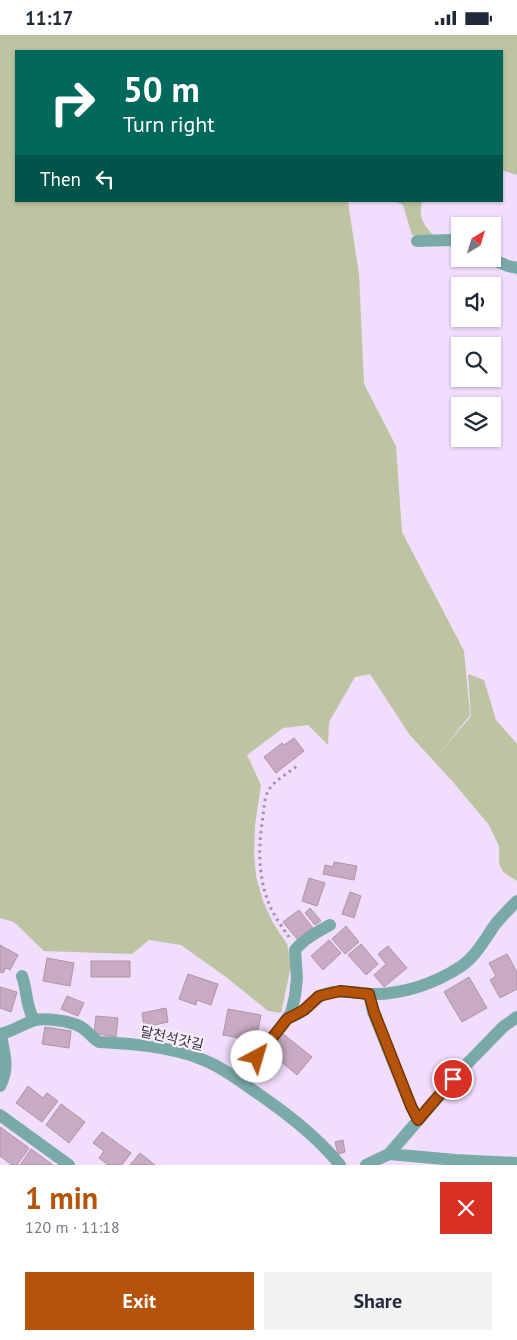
<!DOCTYPE html>
<html lang="en">
<head>
<meta charset="utf-8">
<style>
	:root { --surface:#fff; --page:#f2f2f3; --text:#1f2937; --muted:#747a83; --accent:#b45309 }
	body { margin:0; font-family:"PT Sans","Noto Sans KR",sans-serif; background:var(--page); color:var(--text); height:100vh; display:flex; flex-direction:column; font-size:19px; white-space:nowrap }
	* { box-sizing:border-box; margin:0 }
	p { font-size:16px; color:var(--muted) }
	.icon { flex:none; width:28px; height:28px; fill:none; stroke:currentColor; stroke-width:2; stroke-linecap:round; stroke-linejoin:round }
	.map { position:relative; height:1130px; overflow:hidden }
	.sheet { display:flex; flex-direction:column; background:var(--surface); flex:1 }
	.sheet>* { flex:none }
	.guide { position:absolute; left:15px; top:15px; width:488px; height:152px; border-radius:0px; box-shadow:0 1px 4px #0004; background:#00695c; color:#fff; overflow:hidden }
	.needle { width:32px; rotate:38deg }
	.controls { position:absolute; left:451px; top:182px; display:grid; gap:10px }
	.controls a { display:grid; place-items:center; width:50px; height:50px; border-radius:0px; background:var(--surface); box-shadow:0 1px 4px #0004; font-size:25px }
	.pin { position:absolute; display:grid; place-items:center; width:42px; height:42px; color:#fff; margin:-21px; border:2px solid #fff; border-radius:50%; box-shadow:0 1px 5px #0007 }
	.me { position:absolute; width:55px; margin:-28px; rotate:39deg; stroke-linejoin:round; filter:drop-shadow(0 0 4px #0008) }
	.turn { display:flex; align-items:center; gap:18px; height:105px; padding:0 25px; font-size:22px }
	.turn .icon { width:65px; height:65px; stroke-width:2.5 }
	.turn b { display:block; font-size:35px; line-height:42px }
	.then { display:flex; align-items:center; height:48px; padding:0 25px; background:#0003; gap:10px; font-size:19px }
	.round { display:grid; place-items:center; flex:none; width:52px; height:52px; border-radius:0px; background:var(--page) }
	.overview { display:flex; align-items:center; justify-content:space-between; height:85px; padding:0 25px }
	h1 { font-size:30px; font-weight:800; line-height:38px; color:var(--accent) }
	.cta { display:flex; gap:10px; margin-top:auto; padding:10px 25px }
	.cta a { flex:1; height:58px; border-radius:0px; background:var(--accent); color:#fff; font-size:20px; font-weight:800; line-height:58px; text-align:center }
	.cta a+a { background:var(--page); color:var(--text) }
	.status { display:flex; justify-content:space-between; align-items:center; height:35px; padding:0 25px; background:var(--surface); direction:ltr }
	.status svg { height:14px; fill:currentColor }
	.map>svg:first-child { display:block }
	.green { fill:#bcc4a1 }
	.building { fill:#c8abc3; stroke:#af93a9 }
	.lines { fill:none; stroke-linecap:round; stroke-linejoin:round }
	.path { stroke:#a092a9; stroke-width:3; stroke-dasharray:2.5 4; stroke-linecap:butt }
	.minor { stroke:#7aaaa8; stroke-width:12 }
	.route-casing { stroke:#753606; stroke-width:12 }
	.route { stroke:#b45309; stroke-width:9 }
	.labels { text-anchor:middle; stroke-width:4.5; stroke-linejoin:round; paint-order:stroke }
	.street-label { font-size:14px; fill:#322a36; stroke:#f7effc }
</style>
</head>
<body>
<div class="status"><b>11:17</b><svg viewBox="0 0 49 12"><path d="M0 12V9h3v3zM5 12V6h3v6zM10 12V3h3v9zM15 12V0h3v12zM26 1h20v11H26zM47 4h2v5h-2z"/></svg></div>
<div class="map">
<svg width="517" height="1130" viewBox="0 0 517 1130">
	<rect width="100%" height="100%" fill="#f1ddfc"/>
	<path class="green" d="M0,0H517V140L501,135V16H16V166H348L349,174L359,239L364,349L396,411L402,497L464,616L470,680L437,721L471,681L468,639L484,645L496,685L517,709V846L503,837L499,828V811L489,790L453,747L409,699L370,639L355,642L329,687L328,710L308,690L283,693L247,720L261,750L255,790L254,819L256,841L263,866L273,888L287,909L291,931L281,978L268,976L226,942L181,910L149,905L132,919L44,916L14,887L0,883Z
		M395,166H422C418,184 424,190 435,202L412,200L403,170Z"/>
	<path class="building" d="M294,703L304,716L276,738L264,722L282,708L284,710Z
		M334,827L357,831L354,845L323,839L325,830L333,832Z
		M309,843L325,848L317,871L302,866Z
		M350,857L361,861L354,883L342,879Z
		M310,873L321,886L315,890L305,878Z
		M299,875L313,893L298,905L283,887Z
		M346,891L359,907L345,919L332,904Z
		M329,905L341,918L323,935L311,921Z
		M361,909L378,929L366,940L348,920Z
		M0,910L18,920L10,935L6,933L3,938L0,937Z
		M388,911L407,933L384,952L374,940L386,929L378,919Z
		M507,919L517,937V954L500,963L490,945L496,941L489,928Z
		M47,923L74,928L70,951L43,946Z
		M91,926H130V942H91Z
		M188,939L218,949L211,970L197,965L196,970L179,964Z
		M469,942L487,973L462,987L444,957Z
		M0,952L17,957L11,977L0,973Z
		M67,961L84,968L78,981L61,974Z
		M166,973L168,987L144,992L142,978Z
		M228,974L261,980L258,995L254,994V998L246,996L245,1004L223,1000Z
		M96,981L118,983L116,1002L94,998Z
		M45,992L71,996L69,1013L42,1009Z
		M282,998L312,1022L297,1040L268,1016Z
		M28,1051L43,1063L47,1058L58,1066L42,1087L16,1068Z
		M61,1069L85,1087L69,1108L46,1090Z
		M0,1092L29,1113L17,1130H12L0,1121Z
		M102,1097L131,1118L122,1130H108L99,1123L104,1116L93,1108Z
		M343,1105L345,1117L338,1119L335,1107Z
		M31,1114L53,1130H20Z
		M140,1118L155,1130H130Z"/>
	<g class="lines">
		<path class="path" d="M289,902C282,892 274,881 269,869C258,842 258,811 263,782C264,773 264,761 270,753C277,744 288,738 297,731"/>
		<path class="minor" d="M417,206L451,205L460,207
			M491,224L508,231L517,233
			M22,941C28,958 25,969 34,985
			M369,959L373,977L411,1071L418,1085
			M287,984C293,981 299,979 304,975C311,970 316,962 325,959C341,954 354,958 370,959C401,960 434,949 460,932C475,922 484,906 494,891C501,882 509,874 517,866
			M0,999C11,997 21,990 32,986C43,982 71,986 81,992C88,996 92,1003 99,1007C133,1009 168,1011 201,1024C218,1030 235,1042 250,1053C282,1075 315,1099 340,1130
			M238,1045L267,1011L291,978L295,961L297,943L295,915C304,904 317,897 330,890
			M0,1051C10,1033 4,1018 1,1000
			M0,1080L69,1130
			M389,1119L455,1125L517,1128
			M366,1130L389,1119L464,1032L503,992L517,982"/>
	</g>
	<g class="lines">
		<defs>
			<path id="route" d="M257,1022L287,984L304,975L319,961L340,956L369,959L374,977L411,1071L418,1085L453,1044"/>
		</defs>
		<use href="#route" class="route-casing"/>
		<use href="#route" class="route"/>
	</g>
	<g class="labels">
		<g class="street-label">
			<text transform="translate(172 1003) rotate(13)" y="5">달천석갓길</text>
		</g>
	</g>
</svg>
<div class="controls">
<a><svg class="needle" viewBox="-14 -14 28 28"><path d="M0-13l5 13h-10z" fill="#e53935"/><path d="M0 13l5-13h-10z" fill="#747a83"/></svg></a>
<a><svg class="icon" aria-label="sound" viewBox="0 0 24 24"><path d="M4 9h4l5-4v14l-5-4H4zM17 9q2 3 0 6"/></svg></a>
<a><svg class="icon" aria-label="search" viewBox="0 0 24 24"><circle cx="10" cy="10" r="6"/><path d="M15 15l6 6"/></svg></a>
<a><svg class="icon" aria-label="layers" viewBox="0 0 24 24"><path d="M12 4l9 5-9 5-9-5zM3 14l9 5 9-5"/></svg></a>
</div>
<div class="pin" style="left:453px;top:1044px;background:#d93025"><svg class="icon" aria-label="arrive" viewBox="0 0 24 24"><path d="M6 21V4h12l-3 4 3 4H6"/></svg></div>
<svg class="me" style="left:257px;top:1022px" viewBox="-20 -20 40 40"><circle r="19" fill="#fff"/><path d="M0-13L10 11 0 6-10 11z" fill="#b45309"/></svg>
<div class="guide">
<div class="turn"><svg class="icon" aria-label="right" viewBox="0 0 24 24"><path d="M7 20v-9h11M14 6l5 5-5 5"/></svg><div><b>50 m</b>Turn right</div></div>
<div class="then">Then<svg class="icon" aria-label="left" viewBox="0 0 24 24"><path d="M17 20v-9H6M10 6l-5 5 5 5"/></svg></div>
</div>
</div>
<section class="sheet">
<div class="overview"><div><h1>1 min</h1><p>120 m · 11:18</p></div><a class="round" style="background:#d93025;color:#fff"><svg class="icon" aria-label="close" viewBox="0 0 24 24"><path d="M6 6l12 12M18 6L6 18"/></svg></a></div>
<div class="cta"><a>Exit</a><a>Share</a></div>
</section>
</body>
</html>
